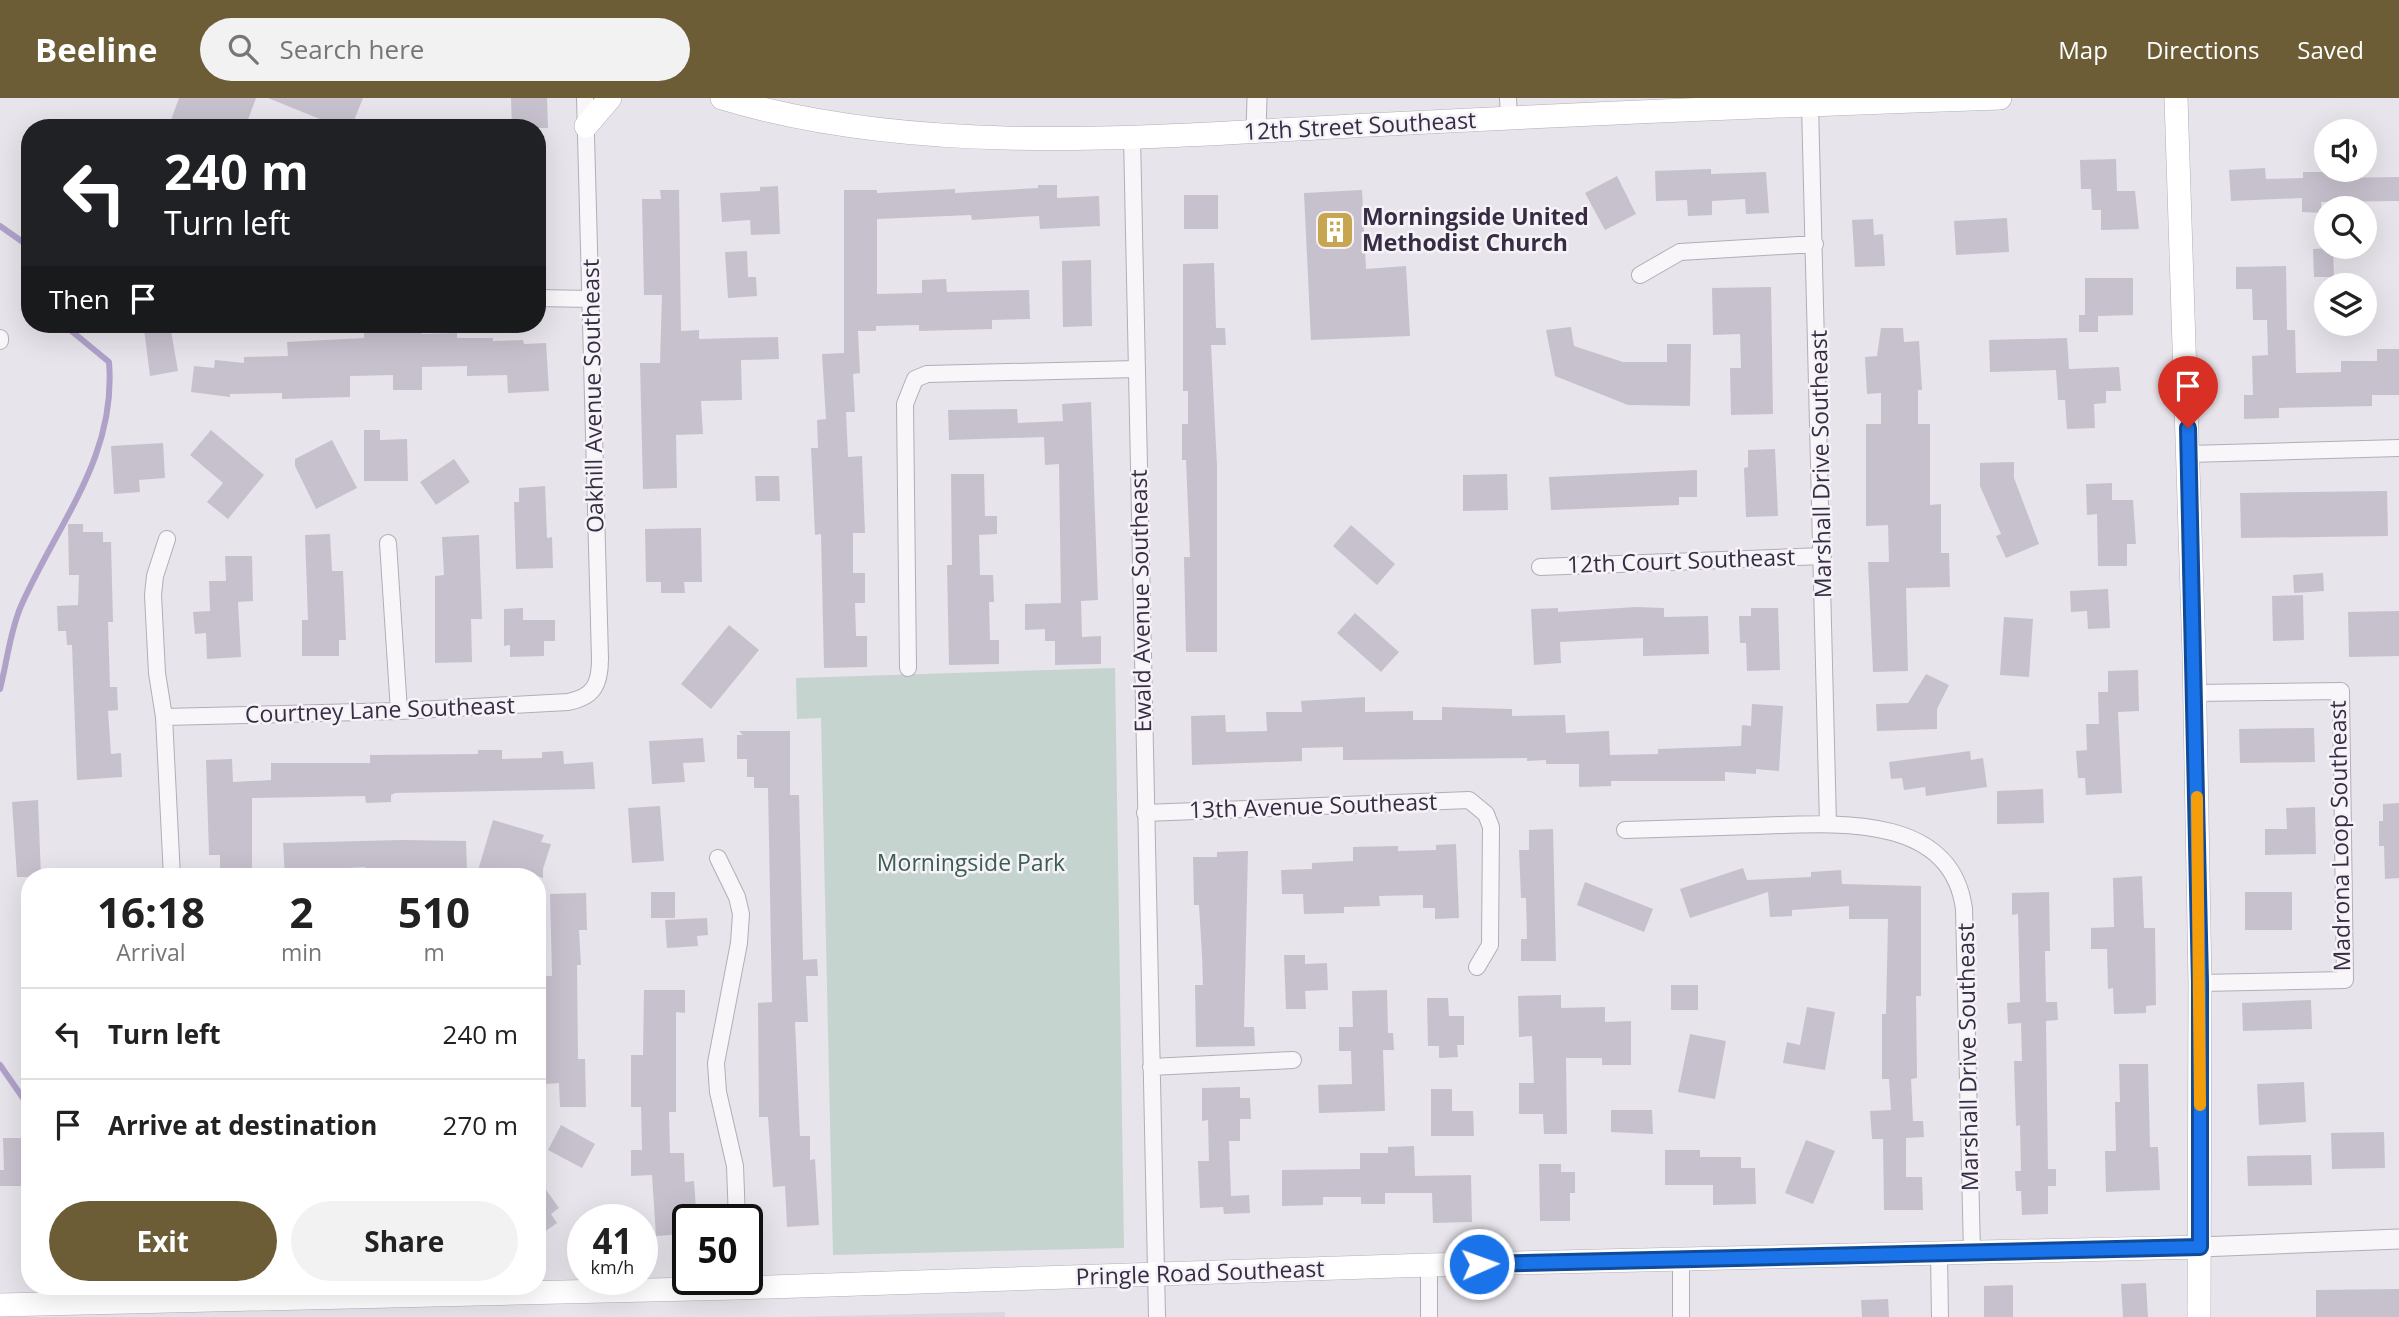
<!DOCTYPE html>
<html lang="en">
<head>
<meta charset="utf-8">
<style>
	:root { --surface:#fff; --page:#f2f2f2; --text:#222; --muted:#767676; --line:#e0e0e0; --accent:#6d5d37 }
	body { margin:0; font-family:"Open Sans",sans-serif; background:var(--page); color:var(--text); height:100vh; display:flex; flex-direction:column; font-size:26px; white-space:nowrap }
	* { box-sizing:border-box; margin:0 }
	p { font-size:23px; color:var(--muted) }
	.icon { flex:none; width:38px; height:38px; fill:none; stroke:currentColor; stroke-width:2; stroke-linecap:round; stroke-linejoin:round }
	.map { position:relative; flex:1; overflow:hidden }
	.drawer { position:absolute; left:21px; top:770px; width:525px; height:427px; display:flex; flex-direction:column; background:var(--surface); border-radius:28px; box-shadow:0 7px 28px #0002 }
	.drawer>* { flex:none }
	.guide { position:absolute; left:21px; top:21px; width:525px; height:214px; border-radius:28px; box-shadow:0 7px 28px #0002; background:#202124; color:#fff; overflow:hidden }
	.fabs { position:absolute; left:2314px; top:21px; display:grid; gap:14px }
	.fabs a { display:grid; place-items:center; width:63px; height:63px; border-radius:50%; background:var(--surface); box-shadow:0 7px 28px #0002; font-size:35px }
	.speed { position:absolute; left:567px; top:1106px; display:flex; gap:14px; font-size:35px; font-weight:700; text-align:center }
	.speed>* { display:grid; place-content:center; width:91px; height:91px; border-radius:50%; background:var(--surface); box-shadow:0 7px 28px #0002; line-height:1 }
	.speed small { font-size:18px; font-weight:400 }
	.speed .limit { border:4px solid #111; border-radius:10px; background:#fff; color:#111 }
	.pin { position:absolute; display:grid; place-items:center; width:60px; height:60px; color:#fff; margin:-72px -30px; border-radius:50% 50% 50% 0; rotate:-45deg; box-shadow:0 0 7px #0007 }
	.pin .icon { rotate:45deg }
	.me { position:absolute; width:77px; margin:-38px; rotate:88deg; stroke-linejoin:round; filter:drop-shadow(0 0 5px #0008) }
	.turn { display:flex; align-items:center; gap:24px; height:147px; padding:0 28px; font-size:32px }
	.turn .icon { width:91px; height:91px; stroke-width:2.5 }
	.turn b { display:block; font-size:49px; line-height:60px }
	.then { display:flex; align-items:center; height:66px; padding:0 28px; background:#0003; gap:14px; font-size:26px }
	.eta { display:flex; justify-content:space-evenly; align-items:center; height:119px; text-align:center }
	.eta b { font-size:42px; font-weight:700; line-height:49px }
	.cta { display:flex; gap:14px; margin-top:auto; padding:14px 28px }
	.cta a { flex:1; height:80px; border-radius:42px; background:var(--accent); color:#fff; font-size:28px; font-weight:700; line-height:80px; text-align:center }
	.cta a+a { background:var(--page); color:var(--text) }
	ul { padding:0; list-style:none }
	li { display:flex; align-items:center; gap:21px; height:91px; padding:0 28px; border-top:2px solid var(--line) }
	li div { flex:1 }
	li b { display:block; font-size:26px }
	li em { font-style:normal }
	header { display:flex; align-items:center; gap:42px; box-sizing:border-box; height:98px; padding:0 35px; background:var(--accent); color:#fff }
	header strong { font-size:33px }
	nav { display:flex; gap:38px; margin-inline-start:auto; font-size:24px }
	.search { width:490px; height:63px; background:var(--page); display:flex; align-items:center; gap:18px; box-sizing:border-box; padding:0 24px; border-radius:38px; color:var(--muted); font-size:26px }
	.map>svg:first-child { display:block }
	.built { fill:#dbd6e0 }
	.green { fill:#c5d4ce }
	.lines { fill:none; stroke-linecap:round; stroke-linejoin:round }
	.stream { stroke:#b0a1c9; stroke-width:6 }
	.building { fill:#c7c1ce }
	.minor-casing { stroke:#b2adb9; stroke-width:18 }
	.tertiary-casing { stroke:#b2adb9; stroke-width:21 }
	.secondary-casing { stroke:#b2adb9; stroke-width:24 }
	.minor { stroke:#f8f6f9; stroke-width:16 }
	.tertiary { stroke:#f8f6f9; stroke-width:19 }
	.secondary { stroke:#fff; stroke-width:23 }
	.route-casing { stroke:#114b97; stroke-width:18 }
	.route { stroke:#1a73e8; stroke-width:12 }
	.slow { stroke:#f59e0b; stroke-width:12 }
	.labels { text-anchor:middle; stroke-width:5; stroke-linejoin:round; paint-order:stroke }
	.street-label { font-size:23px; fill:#372c43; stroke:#f6f3f8 }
	.poi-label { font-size:23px; font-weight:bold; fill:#372c43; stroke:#f6f3f8; text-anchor:start }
	.park-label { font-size:23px; fill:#3a5e52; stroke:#f6f3f8 }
</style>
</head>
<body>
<header>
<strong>Beeline</strong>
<div class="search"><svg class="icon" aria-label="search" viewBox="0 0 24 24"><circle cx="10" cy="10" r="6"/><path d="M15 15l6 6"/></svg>Search here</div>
<nav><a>Map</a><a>Directions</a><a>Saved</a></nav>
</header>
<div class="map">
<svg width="2399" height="1219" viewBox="0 0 2399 1219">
	<rect width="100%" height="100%" fill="#e7e4eb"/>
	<path class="built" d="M1005,1214V1219H786Z"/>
	<path class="green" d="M1115,570L1124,1150L833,1157L821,620L797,621L796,580Z"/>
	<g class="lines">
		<path class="stream" d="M0,128L30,149
			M0,591C7,564 10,533 21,508C57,426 117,359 109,264L63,226
			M0,967L30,1010"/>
	</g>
	<path class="building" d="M179,0H256L245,30H168Z
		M268,0H363L351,30H342Z
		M511,0H547L548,30H512Z
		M2116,61L2117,93H2135L2139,131L2101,132V112H2092L2091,91H2081L2080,62Z
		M2265,70L2266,81L2303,80V74H2331V80L2399,79V103L2321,104L2322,115L2302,114V100L2231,103L2229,72Z
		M1711,71V76L1766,74L1769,115L1746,116L1745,101L1712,103V117L1688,118L1687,102L1656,103L1655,73Z
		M1617,78L1636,116L1605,132L1585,95Z
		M1038,87H1057V100L1099,98L1100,128L1040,131L1039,118L972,122L971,117L877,121V196L922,195V182L946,181L947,194L1029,192L1030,221L992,222V231L919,233V227L876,228V233H858L860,275L853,276L855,314H846L848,359L862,358L865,435H853V475H865V505H855L856,538H867V569L824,570L821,436L815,437L811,350H818L817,322L826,321L822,256L844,255V92H877V95L955,91V95L1038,90Z
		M778,88L780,136L751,137L750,122L722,124L720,95L760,93V89Z
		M660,92H679L681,233L699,232V241L778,239L779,261L741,262L742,302L701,303L703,336L676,337L677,390L643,391L640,265H660L662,197H644L642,101H661Z
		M1362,92L1366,171L1406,168L1410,238L1311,242L1304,95Z
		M1184,97H1218V131H1184Z
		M2007,120L2009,154L1956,157L1954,123Z
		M1873,121L1874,137L1883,136L1885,168L1855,169L1852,122Z
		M2333,150L2334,179H2314L2313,151Z
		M747,153L748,179H756L757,198L728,200L725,154Z
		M1091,162L1092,228L1063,229L1062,163Z
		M1214,165L1216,230H1225L1226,247H1211L1217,368V554H1186L1184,459H1190L1186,362H1182V326H1188V293H1183V166Z
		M2286,168L2287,232H2295L2296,275L2341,274V263H2377V251H2399V297H2372V308L2279,310V320L2244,321V297H2253L2252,258L2268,257L2267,222H2253L2252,191H2236V169Z
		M2085,180H2133V217L2098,218V234H2079V217H2085Z
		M1771,189L1773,316L1731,317L1730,270H1741L1740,236L1713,237L1712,190Z
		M170,227L178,273L150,278L144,231Z
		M1571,229L1574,248L1623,264H1667V246H1691L1690,308L1628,307L1555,278L1546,232Z
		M402,230H422V236L457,235V240H493V243L523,242L524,246L546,245L549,293L508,295L507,277L467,278V268L422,269V292H393V277L350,278V299L282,301V295L230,296V299L191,294L194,268L214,270L215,262L244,265V259L288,258L287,244L364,240V235L402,234Z
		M1881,230H1903L1904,244L1919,243L1922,292H1918V326H1930V407L1941,406V455H1949L1950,489L1906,490L1908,573L1873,574L1868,464H1889L1888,427L1866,428V326H1881V295L1867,296L1865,259L1877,258Z
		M2067,240L2069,271L2119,269L2121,293H2106V305L2094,306L2095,330L2067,331L2065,302H2058L2056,272L1990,274L1989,242Z
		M1091,304L1098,502L1081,503L1082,539L1101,538V566L1055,567V543H1045V531L1025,532V506L1061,505L1059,366L1045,367L1044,339L949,342L948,312L1017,311L1018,325L1063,323L1062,306Z
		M211,332L264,377L228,421L207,404L223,385L190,357Z
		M364,332H380V342L407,341L408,383H364Z
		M332,342L357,390L316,411L295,368V361Z
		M163,345L165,380L139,382L140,394L114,396L111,348Z
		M1775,351L1778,418L1746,419L1744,370L1748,369V352Z
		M454,361L470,384L436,407L420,384Z
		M2014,364V380L2039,446L2006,460L1996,438L2001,436L1980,388V365Z
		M1697,372V399H1679V407L1551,412L1549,379Z
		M951,376H984L985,418H997V436L979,437L980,477H993L994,504H989L990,542H999V566L949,567L947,467H952Z
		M1507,376L1508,412L1463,413V377Z
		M755,378H779L780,403H756Z
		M2112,385V402H2133L2136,446H2127V468H2098L2097,416L2087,417L2086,386Z
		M545,388L547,440L552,439L553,470L516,471L514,404H519V390Z
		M2387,393L2388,438L2241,440L2240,395Z
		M68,426H83V434H103V444H111L113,524H108L110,589H117L118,612L108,613L111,656L121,655L122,679L77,682L72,547H67L66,533H58L57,508L78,507L79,477H69Z
		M1351,427L1395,466L1377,487L1333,448Z
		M701,430L702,484H684L685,495H661V484H646L645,431Z
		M330,436L332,473H343L346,542H339V558H302V522H308L305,437Z
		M479,437L482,521H471L472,564L435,565V478L444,477L442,439Z
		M225,458H252L253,503L238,504L241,559L207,561L206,535L195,536L193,514L210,513L209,483H226Z
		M2323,475L2324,493L2294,495L2293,477Z
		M2108,491L2110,530L2088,531L2087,513L2071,514L2070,493Z
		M2303,497L2304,542L2273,543L2272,498Z
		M1636,509L1664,510V519L1708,518L1709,556L1643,558V540L1560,544L1561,565L1534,567L1531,511L1558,510V514Z
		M523,510V522H555V543H544V558L510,559V547L504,548V511Z
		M1751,510H1778L1780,572L1747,573L1746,545H1740L1739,518H1751Z
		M2399,513V558L2349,559L2348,514Z
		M1355,515L1399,554L1381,574L1337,535Z
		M2004,519L2033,521L2029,579L2000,577Z
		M729,527L759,552L711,611L681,586Z
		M2138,572L2139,613L2118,614L2122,695L2086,697L2085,680H2078L2076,653L2087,652L2086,626H2099L2098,594H2108V573Z
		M1926,576L1949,587L1937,611V631L1877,633L1876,606L1908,605Z
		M1365,599V614L1413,613V622H1442V609L1512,611V618L1565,617L1566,635L1609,633L1610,657L1658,656V651L1741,648L1742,627L1751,628L1752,606L1783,608L1779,673L1756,671V676L1725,674V683H1611V688L1579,689V666H1546V662L1527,663V660L1343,662V649L1302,650V663L1192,667L1191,618L1225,617L1226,634L1267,633L1266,614H1302L1301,603Z
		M2314,630L2315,664L2240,665L2239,631Z
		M739,633H790V697H799L803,862L817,861L818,878H806L808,924H795L800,1038H810V1062L815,1061L819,1127L787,1129L785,1088L773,1089L768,1019H759L758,905L772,904L768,690H754V679H747V661H737V637H743Z
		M703,640L705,664L683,665L685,684L652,686L649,643Z
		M478,652H502V661L542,660V654L563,653L564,666L593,664L595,691L395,695L391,697V704L366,705L365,698L252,700V779H220V757H209L206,662L232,661L233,684L271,682V665H370V657L478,656Z
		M1970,653L1971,662L1983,660L1987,689L1926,698L1925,689L1904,692L1902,680L1891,681L1889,664Z
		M2043,691L2044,725L1997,726V693Z
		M38,702L41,779H17L12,704Z
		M2399,705V780L2385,781L2384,748H2379V723H2383V706Z
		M660,708L664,763L632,765L628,710Z
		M2315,709L2316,756L2265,757V731H2287L2286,710Z
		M493,722L544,737L541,744L551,746L543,771V780L513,771L511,779H476Z
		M1553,731L1556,863H1521V841H1527L1526,800H1521L1519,752H1529V732Z
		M402,742L466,743L467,773L404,774V779H366L365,769L331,771L332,779H285L283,745Z
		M1456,746L1459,820L1435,821V810H1423V797L1379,798L1380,808L1344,809V815L1304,816L1303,796H1282L1281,772L1312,771V765L1353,763V749L1398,748V753L1436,752V747Z
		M1248,753L1244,929H1254L1255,948L1196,949L1195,887H1203L1202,857L1199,807H1194L1193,759H1217V754Z
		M1743,770L1747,782L1811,779V774L1841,772L1842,786L1921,788V898H1916L1917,980L1911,981L1913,1023H1923L1924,1039L1906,1040V1079H1922L1923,1112H1884L1883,1041H1872L1870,1013L1891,1012L1889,981H1882V916H1886L1888,821H1849V808L1792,812V818L1770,819L1768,794L1690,820L1680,791Z
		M2142,778L2144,830H2155L2156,907L2146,908V915L2114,916L2113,890L2108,891L2107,851H2091V830L2114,829L2113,780Z
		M1585,784L1653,811L1644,834L1577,807Z
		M651,794H675V820H651Z
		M2049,794L2050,853H2045L2046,904H2057L2058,922L2046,923L2048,1071H2056V1088H2048V1116L2022,1117L2021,1093H2016L2015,1073H2021L2020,1027L2016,1028L2014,963H2022L2021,925L2008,926L2007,905L2020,904L2018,816L2012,817V795Z
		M2245,794H2292V832H2245Z
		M586,795L587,832H579L581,867H577L578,961H585L586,1009H560L559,985L546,986L545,934H539L538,878H552L550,796Z
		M707,820L708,837L697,838L698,848L667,850L665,822Z
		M1284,857H1305V866L1327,865L1328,892L1305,893L1306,911H1286Z
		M1671,887H1698V912H1671Z
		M644,892H685V915L676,914V1014H669L670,1055H684L685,1084L694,1083L696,1111H683L685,1136L656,1138L652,1077L631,1078V1052H642L641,1009H631V957H643Z
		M1387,892L1388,935H1393L1394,952H1383L1385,1013L1319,1015L1318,987L1352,986L1351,953H1339V929H1353L1352,893Z
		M1561,897V910L1605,909V924L1631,923V967H1602V960H1566L1567,1036H1544L1543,1016H1519V985H1534L1532,938L1519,939L1518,898Z
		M1427,900H1448L1449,918H1464V947H1457L1458,959L1439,960V948H1428Z
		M2311,902L2312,931L2243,933L2242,905Z
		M1807,909L1835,914L1825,972L1783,965L1787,944L1800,947Z
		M1690,936L1726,943L1715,1001L1678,994Z
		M2119,966H2148L2150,1049H2158L2160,1092L2106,1094L2105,1053H2116L2115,1004H2120Z
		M2304,984L2306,1024L2259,1027L2257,986Z
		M1240,989V1000H1250L1251,1021H1240V1043H1229L1231,1098L1249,1097L1250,1115L1224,1116L1223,1109L1200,1110L1198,1063H1209L1208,1022L1202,1023V990Z
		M1431,991H1452V1013H1473L1474,1038H1431Z
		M1611,1012H1652L1653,1036L1611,1034Z
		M561,1027L595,1046L582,1070L548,1052Z
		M2384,1034L2385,1070L2332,1071L2331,1035Z
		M3,1040H30V1088H0V1072H4Z
		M1806,1042L1835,1053L1813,1106L1785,1095Z
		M1414,1048L1415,1078L1471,1077L1472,1124L1433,1125L1432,1095H1385V1106H1361V1099H1323V1107L1282,1108V1072L1360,1071V1055H1388V1049Z
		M1665,1052H1700V1059H1741V1070H1755L1756,1106L1713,1107V1087H1665Z
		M2311,1057L2312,1087L2248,1088L2247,1058Z
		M1539,1066H1561V1074H1575V1095H1570V1123H1540Z
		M537,1079L559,1110L551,1116L557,1125L537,1139Z
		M2146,1185L2148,1219H2123L2121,1186Z
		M2013,1187V1219H1984V1188Z
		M2399,1191V1219H2316V1192Z
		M1888,1201L1889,1219H1862L1861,1202Z"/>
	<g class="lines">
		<defs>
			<path id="minor" d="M1508,0L1509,21
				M1810,7L1828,726
				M1132,38L1157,1219
				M1640,177L1680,154L1815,146
				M537,200L591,201
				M0,240V243
				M2189,356L2399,350
				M167,441L155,478L153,497L157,575L164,619L172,779
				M388,445L399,613
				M1540,469L1823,458
				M908,570L905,306L915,281L927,276L1137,271
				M2195,595L2341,593L2345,882L2200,885
				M164,619L399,613L568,604C594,599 600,586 600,561L585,0
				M1145,715L1469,702L1486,716L1491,729L1490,847L1477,869
				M1625,732C1668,731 1711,729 1754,728C1827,726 1951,712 1964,811L1972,1155
				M718,760L737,799L741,816L739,845L716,965L718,994L735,1068L737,1122
				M1151,969L1293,962
				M1939,1156L1940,1219
				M1681,1160V1219
				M1429,1167V1219"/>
			<path id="tertiary" d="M1256,33L1257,0
				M2200,1149L2399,1141"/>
			<path id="secondary" d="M722,0C925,61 1160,38 1369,27C1579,16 1790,7 2000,0
				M2176,0L2194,556L2200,885L2199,1219
				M586,28L610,0
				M0,1207L737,1190L1429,1167L2200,1149"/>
		</defs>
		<use href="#minor" class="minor-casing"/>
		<use href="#tertiary" class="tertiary-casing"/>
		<use href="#secondary" class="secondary-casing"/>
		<use href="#minor" class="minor"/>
		<use href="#tertiary" class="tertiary"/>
		<use href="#secondary" class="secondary"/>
	</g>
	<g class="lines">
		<defs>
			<path id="route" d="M1479,1166L2200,1149V885L2188,330"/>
		</defs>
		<use href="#route" class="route-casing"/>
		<use href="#route" class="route"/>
		<path class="slow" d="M2197,699L2200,1007"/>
	</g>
	<defs>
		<symbol id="building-square" viewBox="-11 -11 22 22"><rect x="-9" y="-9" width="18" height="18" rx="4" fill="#c8a551" stroke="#f6f3f8"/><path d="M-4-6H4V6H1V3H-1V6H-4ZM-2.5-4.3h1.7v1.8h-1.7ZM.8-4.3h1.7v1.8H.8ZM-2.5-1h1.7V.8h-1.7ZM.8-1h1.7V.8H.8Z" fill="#fff"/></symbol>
	</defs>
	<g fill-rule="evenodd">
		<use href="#building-square" x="1313" y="110" width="44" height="44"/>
	</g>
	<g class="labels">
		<g class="street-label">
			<text transform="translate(1360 28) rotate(-3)" y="8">12th Street Southeast</text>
			<text transform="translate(593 298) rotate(-91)" y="8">Oakhill Avenue Southeast</text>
			<text transform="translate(1821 366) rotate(-91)" y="8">Marshall Drive Southeast</text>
			<text transform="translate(1681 463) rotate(-2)" y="8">12th Court Southeast</text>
			<text transform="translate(1141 503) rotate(-91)" y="8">Ewald Avenue Southeast</text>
			<text transform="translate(380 612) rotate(-2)" y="8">Courtney Lane Southeast</text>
			<text transform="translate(1313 708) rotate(-2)" y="8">13th Avenue Southeast</text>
			<text transform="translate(2340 738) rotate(-91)" y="8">Madrona Loop Southeast</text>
			<text transform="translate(1968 959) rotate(-91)" y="8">Marshall Drive Southeast</text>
			<text transform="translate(1200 1175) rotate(-2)" y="8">Pringle Road Southeast</text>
		</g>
		<g class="poi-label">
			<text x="1362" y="127">Morningside United<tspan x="1362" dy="26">Methodist Church</tspan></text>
		</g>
		<g class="park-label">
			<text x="971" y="773">Morningside Park</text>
		</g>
	</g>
</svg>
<div class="fabs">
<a><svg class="icon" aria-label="sound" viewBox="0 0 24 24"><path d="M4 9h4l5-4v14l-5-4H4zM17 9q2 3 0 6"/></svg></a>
<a><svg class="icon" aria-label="search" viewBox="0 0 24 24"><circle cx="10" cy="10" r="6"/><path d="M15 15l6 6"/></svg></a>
<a><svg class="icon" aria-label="layers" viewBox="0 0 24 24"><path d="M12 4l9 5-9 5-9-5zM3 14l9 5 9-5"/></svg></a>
</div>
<div class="speed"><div>41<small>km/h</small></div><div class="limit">50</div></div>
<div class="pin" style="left:2188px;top:330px;background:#d93025"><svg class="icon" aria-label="arrive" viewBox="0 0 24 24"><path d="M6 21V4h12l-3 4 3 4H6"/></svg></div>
<svg class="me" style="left:1479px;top:1166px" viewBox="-20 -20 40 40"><circle r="17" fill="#1a73e8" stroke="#fff" stroke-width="3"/><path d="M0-11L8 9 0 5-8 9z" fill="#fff"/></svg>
<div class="guide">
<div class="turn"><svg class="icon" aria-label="left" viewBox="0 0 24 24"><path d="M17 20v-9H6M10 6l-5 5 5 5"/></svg><div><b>240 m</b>Turn left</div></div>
<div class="then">Then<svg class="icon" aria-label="arrive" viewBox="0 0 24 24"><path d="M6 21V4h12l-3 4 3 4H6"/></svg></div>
</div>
<section class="drawer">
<div class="eta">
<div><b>16:18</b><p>Arrival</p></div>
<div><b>2</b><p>min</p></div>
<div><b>510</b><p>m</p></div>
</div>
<ul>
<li><svg class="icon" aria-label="left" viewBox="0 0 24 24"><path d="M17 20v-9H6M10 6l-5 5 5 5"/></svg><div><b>Turn left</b></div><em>240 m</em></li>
<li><svg class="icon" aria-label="arrive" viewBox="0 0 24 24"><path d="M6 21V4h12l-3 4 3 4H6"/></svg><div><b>Arrive at destination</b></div><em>270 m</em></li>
</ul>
<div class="cta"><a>Exit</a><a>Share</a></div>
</section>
</div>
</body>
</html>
